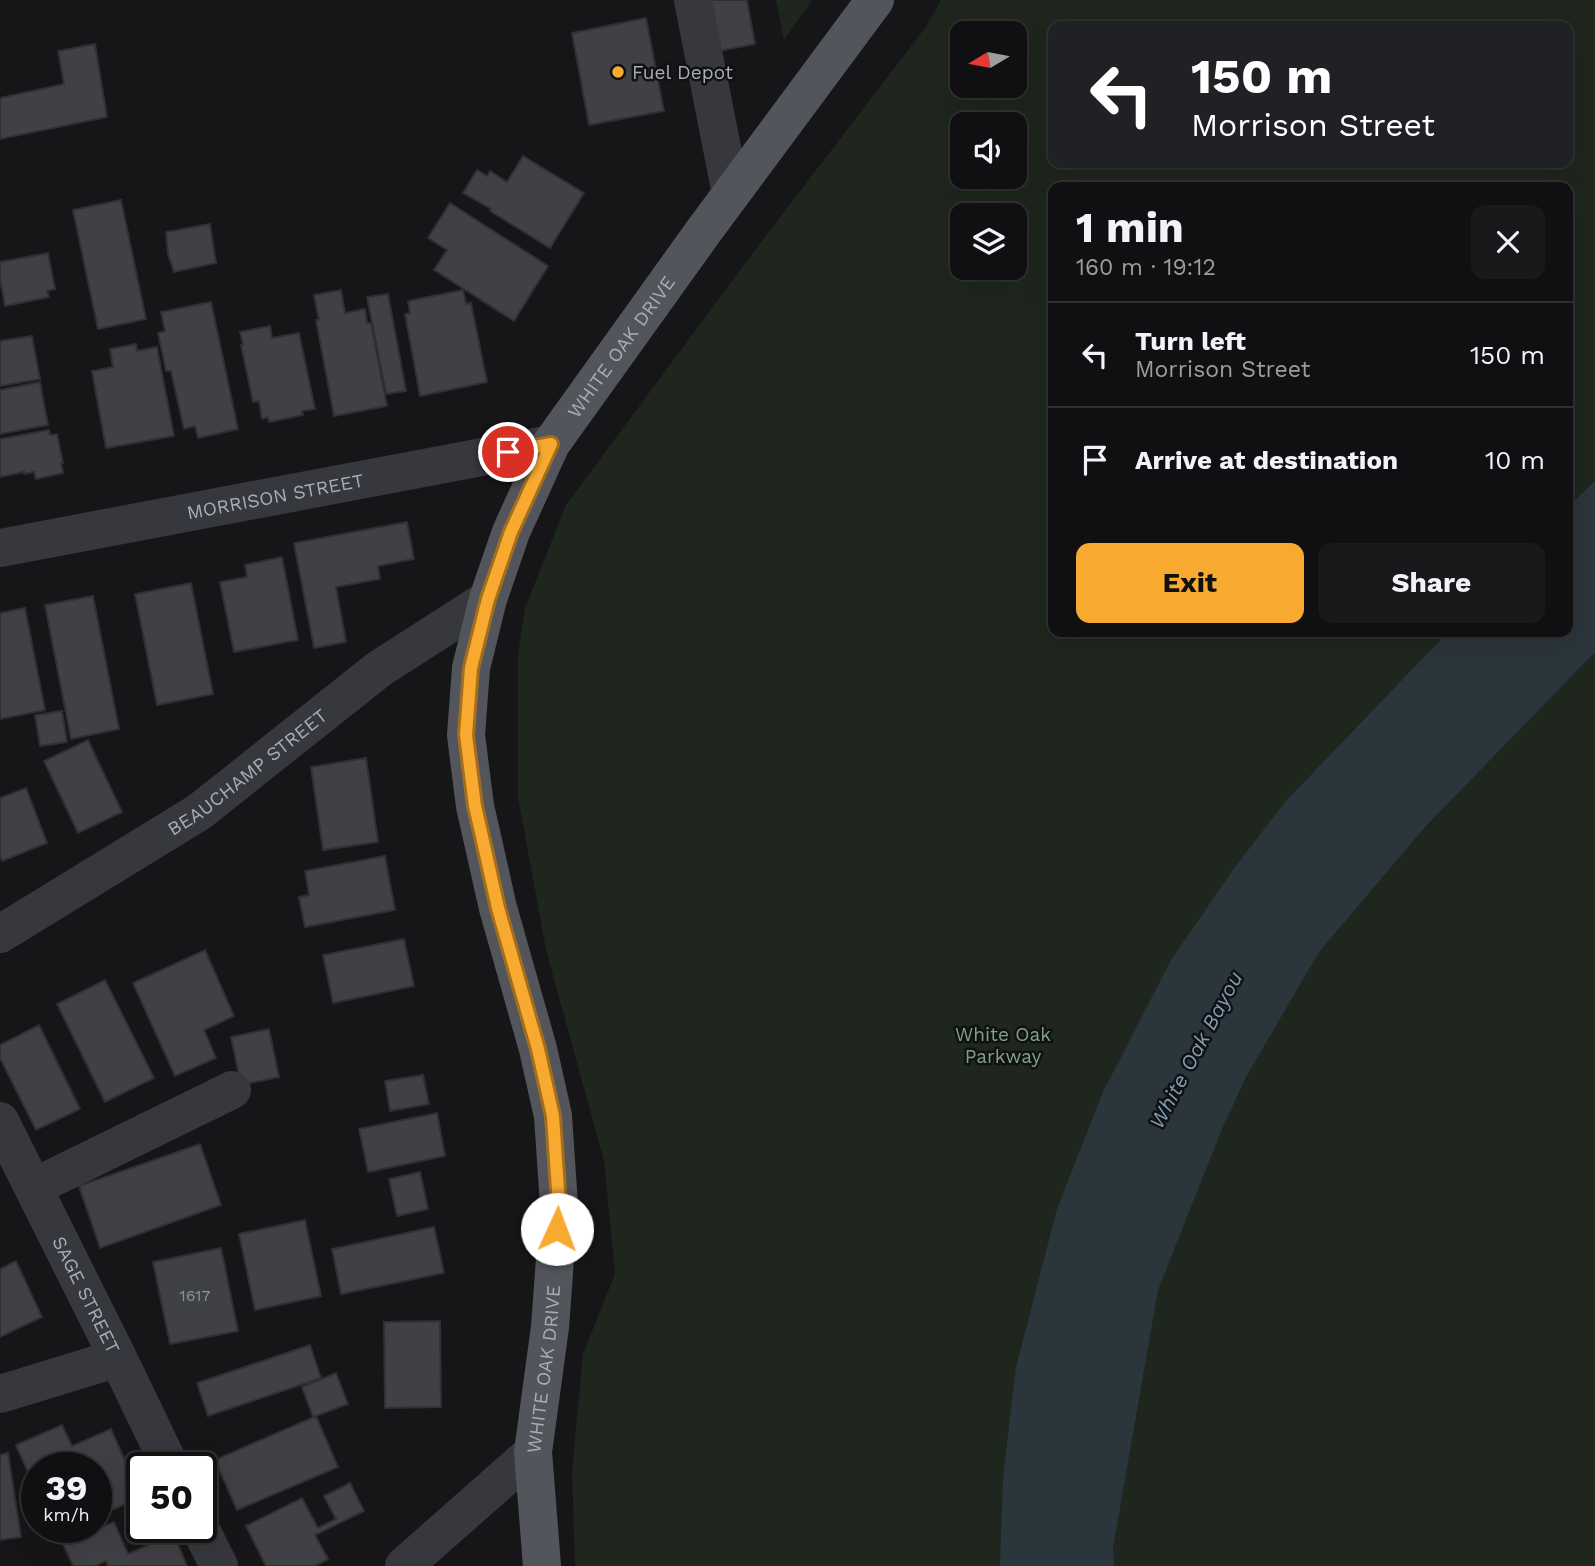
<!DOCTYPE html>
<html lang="en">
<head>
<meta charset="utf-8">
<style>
	:root { --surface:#101012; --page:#19191b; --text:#f1f3f6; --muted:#9c9d9f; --line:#303032; --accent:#f7aa2f }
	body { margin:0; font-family:"Work Sans",sans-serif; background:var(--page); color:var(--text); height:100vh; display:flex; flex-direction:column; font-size:26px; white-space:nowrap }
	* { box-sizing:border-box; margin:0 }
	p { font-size:23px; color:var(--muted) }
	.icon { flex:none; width:38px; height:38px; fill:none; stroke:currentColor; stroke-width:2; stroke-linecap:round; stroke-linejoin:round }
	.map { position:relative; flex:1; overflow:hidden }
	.sheet { position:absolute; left:1048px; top:182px; width:525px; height:455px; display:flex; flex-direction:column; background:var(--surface); border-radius:14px; box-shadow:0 7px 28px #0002,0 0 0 2px var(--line) }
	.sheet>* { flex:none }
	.guide { position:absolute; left:1048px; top:21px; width:525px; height:147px; border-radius:14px; box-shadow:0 7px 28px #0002,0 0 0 2px var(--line); background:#202124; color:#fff; overflow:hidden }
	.needle { width:46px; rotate:260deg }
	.controls { position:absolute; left:950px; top:21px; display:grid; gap:14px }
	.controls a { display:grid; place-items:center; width:77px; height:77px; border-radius:14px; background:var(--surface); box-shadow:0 7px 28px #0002,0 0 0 2px var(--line); font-size:35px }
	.speed { position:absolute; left:21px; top:1452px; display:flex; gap:14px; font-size:35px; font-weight:700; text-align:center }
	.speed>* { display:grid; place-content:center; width:91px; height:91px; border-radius:50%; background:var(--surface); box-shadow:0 7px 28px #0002,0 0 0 2px var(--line); line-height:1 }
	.speed small { font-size:18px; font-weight:400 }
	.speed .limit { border:4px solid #111; border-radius:10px; background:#fff; color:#111 }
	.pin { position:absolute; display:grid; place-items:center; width:60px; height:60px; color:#fff; margin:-30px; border:4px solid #fff; border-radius:50%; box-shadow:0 2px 7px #0007 }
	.me { position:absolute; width:77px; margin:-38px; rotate:2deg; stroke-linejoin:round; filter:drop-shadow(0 0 5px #0008) }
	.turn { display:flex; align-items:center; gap:24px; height:147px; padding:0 28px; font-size:32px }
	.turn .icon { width:91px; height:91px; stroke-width:2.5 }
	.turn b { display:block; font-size:49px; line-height:60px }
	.round { display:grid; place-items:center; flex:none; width:74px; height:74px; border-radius:14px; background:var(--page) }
	.headline { display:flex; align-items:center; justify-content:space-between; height:119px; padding:0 28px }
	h1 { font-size:42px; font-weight:700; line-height:52px }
	.button { display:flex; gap:14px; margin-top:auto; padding:14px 28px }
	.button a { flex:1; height:80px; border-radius:14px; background:var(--accent); color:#111; font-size:28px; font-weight:700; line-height:80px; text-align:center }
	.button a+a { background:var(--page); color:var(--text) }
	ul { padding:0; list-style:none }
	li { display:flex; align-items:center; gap:21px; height:105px; padding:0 28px; border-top:2px solid var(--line) }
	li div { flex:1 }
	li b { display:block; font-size:26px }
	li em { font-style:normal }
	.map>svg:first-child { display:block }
	.green { fill:#1e261e; fill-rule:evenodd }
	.water { fill:#2b353c }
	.building { fill:#404145; stroke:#303034; stroke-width:2 }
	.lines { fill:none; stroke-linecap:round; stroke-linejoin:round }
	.minor { stroke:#37383d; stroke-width:38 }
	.major { stroke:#53555c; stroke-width:38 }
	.route-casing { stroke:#a16e1f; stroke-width:18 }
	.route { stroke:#f7aa2f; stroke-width:12 }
	.poi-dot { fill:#f7aa2f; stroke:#111113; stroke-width:2.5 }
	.labels { text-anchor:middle; stroke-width:5; stroke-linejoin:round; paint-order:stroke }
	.number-label { font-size:16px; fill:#8d929b }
	.poi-label { font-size:19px; fill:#a7adb8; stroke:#111113; text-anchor:start }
	.street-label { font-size:19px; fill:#a7adb8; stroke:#111113 }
	.park-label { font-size:19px; fill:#7ea47e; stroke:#111113 }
	.water-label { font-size:21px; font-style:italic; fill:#7d9db4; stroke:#111113 }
</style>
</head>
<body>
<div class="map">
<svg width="1595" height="1566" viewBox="0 0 1595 1566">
	<rect width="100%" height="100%" fill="#161618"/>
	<path class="green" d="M776,0H812L784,40Z
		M941,0H1595V1566H575L572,1471L583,1354L615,1274L604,1161L546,950L518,797V655L525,608L566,505L755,250L925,28ZM1054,26H1568V163H1054ZM962,33H1015V86H962ZM962,124H1015V177H962ZM1054,187H1568V632H1054ZM962,215H1015V268H962Z"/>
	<path class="water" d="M1595,481V652L1425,827L1319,952L1246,1077L1222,1129L1158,1290L1113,1548L1114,1566H1000L1003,1478L1016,1367L1057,1209L1103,1092L1171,960L1235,867L1285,802L1448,632H1568V507Z"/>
	<path class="building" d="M709,0H747L755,44L719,51Z
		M646,18L664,111L589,125L572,33Z
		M95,44L107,117L0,139V98L64,84L58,51Z
		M523,156L584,193L550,248L490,211L491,209L463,193L477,170L487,176L490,171L507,182Z
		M121,200L146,319L98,329L73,210Z
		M450,203L548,266L514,321L434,270L447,250L428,238Z
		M210,224L216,263L174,272L168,254L166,232Z
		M48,253L55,289L47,291L49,297L5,306L0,279V262Z
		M341,290L345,313L365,309L367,323H371L387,406L334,416L316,320H319L314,295Z
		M463,290L466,304L471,303L487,382L420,396L405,314L410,313L408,301Z
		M388,294L406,391L386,394L367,297Z
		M211,302L238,429L198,438L195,426L184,429L171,371H166L158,333L165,331L161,312Z
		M270,326L272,338L299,333L315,409L302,411L303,415L269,422L268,417L262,419L259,401L253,402L241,345H243L240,332Z
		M32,336L40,379L0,386V341Z
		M136,344L137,351L157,347L174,436L106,448L92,371L113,367L110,349Z
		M40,382L48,425L0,434V390Z
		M49,430L50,435L57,434L63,463H61L63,473L36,479L34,472L24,474V472L0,477V439Z
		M407,522L414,559L378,566L380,579L336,587L346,642L314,648L294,543Z
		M282,557L298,640L234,652L220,582L247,577L245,565Z
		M191,583L213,694L157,705L135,594Z
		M93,596L119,729L71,739L45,605Z
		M25,608L45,710L0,719V613Z
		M62,711L67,742L40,746L35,715Z
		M88,740L122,812L78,833L44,761Z
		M366,758L378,842L323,850L311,767Z
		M26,788L47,843L2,861L0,856V798Z
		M385,856L395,910L305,927L299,897L309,895L305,871Z
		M404,939L414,986L333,1003L323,955Z
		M205,950L234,1016L204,1030L216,1058L175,1076L133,983Z
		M105,980L154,1078L105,1102L57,1004Z
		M39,1025L80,1109L36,1130L0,1058V1045Z
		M269,1029L279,1077L241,1085L231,1037Z
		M423,1075L429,1104L390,1111L385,1081Z
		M437,1113L445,1156L368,1172L359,1129Z
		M200,1144L221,1205L100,1248L79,1186Z
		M420,1172L428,1209L397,1216L389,1179Z
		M305,1220L321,1296L255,1310L239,1234Z
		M434,1227L444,1273L341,1294L332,1249Z
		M221,1248L238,1331L170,1344L153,1262Z
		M16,1261L42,1317L0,1337V1269Z
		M440,1321L441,1407L385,1408L384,1322Z
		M310,1345L321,1378L208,1416L197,1383Z
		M336,1373L348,1404L313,1417L302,1387Z
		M316,1416L338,1467L237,1510L215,1460Z
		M62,1425L72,1446L111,1429L141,1497L96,1517V1468H37V1493L16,1445Z
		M8,1453L21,1537L0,1540V1455Z
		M350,1483L364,1511L315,1535L328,1559L315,1566H266L246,1526L302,1498L318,1528L336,1519L324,1496Z
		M114,1522L128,1554L174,1534L187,1566H108L106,1561L95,1566H73L63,1544Z"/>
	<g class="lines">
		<g class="minor">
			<path d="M693,0L731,194"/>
			<path id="s1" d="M0,548L551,444"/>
			<path id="s2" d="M0,934L199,812L379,669L488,599"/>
			<path id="s3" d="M0,1121L118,1358L171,1468"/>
			<path d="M34,1187L232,1090"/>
			<path d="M0,1394L118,1358"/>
			<path d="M200,1528L219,1566"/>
			<path d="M404,1566L533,1452"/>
		</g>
		<path class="major" id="s4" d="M542,1566L533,1452L550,1327L559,1205L553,1116L538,1049L498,908L475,806L466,735L471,668L488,599L511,532L551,444L703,232L875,0"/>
	</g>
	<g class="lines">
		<defs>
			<path id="route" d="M508,452L551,444L511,532L488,599L471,668L466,735L475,806L481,832L498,908L538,1049L553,1116L559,1205L557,1229"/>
		</defs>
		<use href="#route" class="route-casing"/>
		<use href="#route" class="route"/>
	</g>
	<circle class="poi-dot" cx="618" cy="72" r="7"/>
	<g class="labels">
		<g class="number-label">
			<text x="195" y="1301">1617</text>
		</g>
		<g class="poi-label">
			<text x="632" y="79">Fuel Depot</text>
		</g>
		<g class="street-label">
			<text dy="7" stroke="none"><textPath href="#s4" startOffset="1269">WHITE OAK DRIVE</textPath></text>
			<text dy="7" stroke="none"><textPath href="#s1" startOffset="280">MORRISON STREET</textPath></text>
			<text dy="7" stroke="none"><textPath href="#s2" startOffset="296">BEAUCHAMP STREET</textPath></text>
			<text dy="7" stroke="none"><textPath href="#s3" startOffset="194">SAGE STREET</textPath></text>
			<text dy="7" stroke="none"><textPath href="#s4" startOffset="198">WHITE OAK DRIVE</textPath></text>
		</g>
		<g class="park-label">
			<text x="1003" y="1041">White Oak<tspan x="1003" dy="22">Parkway</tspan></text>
		</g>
		<g class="water-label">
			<text transform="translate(1196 1050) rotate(-62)" y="7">White Oak Bayou</text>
		</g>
	</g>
</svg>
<div class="controls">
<a><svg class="needle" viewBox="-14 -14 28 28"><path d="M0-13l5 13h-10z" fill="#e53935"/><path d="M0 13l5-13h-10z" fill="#9c9d9f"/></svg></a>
<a><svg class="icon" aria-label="sound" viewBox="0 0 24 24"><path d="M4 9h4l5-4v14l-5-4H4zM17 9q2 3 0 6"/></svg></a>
<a><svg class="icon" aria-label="layers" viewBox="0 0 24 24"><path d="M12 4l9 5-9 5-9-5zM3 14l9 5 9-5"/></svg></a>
</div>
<div class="speed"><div>39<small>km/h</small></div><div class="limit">50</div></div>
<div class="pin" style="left:508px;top:452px;background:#d93025"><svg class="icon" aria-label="arrive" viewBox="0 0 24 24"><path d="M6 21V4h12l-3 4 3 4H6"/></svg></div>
<svg class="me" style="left:557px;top:1229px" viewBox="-20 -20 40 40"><circle r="19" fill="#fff"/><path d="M0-13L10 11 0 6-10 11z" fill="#f7aa2f"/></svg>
<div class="guide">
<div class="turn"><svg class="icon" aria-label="left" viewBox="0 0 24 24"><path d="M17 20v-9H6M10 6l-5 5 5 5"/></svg><div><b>150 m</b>Morrison Street</div></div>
</div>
<section class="sheet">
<div class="headline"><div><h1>1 min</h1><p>160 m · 19:12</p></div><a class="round"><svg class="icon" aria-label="close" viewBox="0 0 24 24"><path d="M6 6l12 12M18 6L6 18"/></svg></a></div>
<ul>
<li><svg class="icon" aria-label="left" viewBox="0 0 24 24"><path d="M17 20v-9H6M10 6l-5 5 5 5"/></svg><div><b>Turn left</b><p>Morrison Street</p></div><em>150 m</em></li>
<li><svg class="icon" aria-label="arrive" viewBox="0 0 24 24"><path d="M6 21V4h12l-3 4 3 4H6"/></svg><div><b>Arrive at destination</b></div><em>10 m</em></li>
</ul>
<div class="button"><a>Exit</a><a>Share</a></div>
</section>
</div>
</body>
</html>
